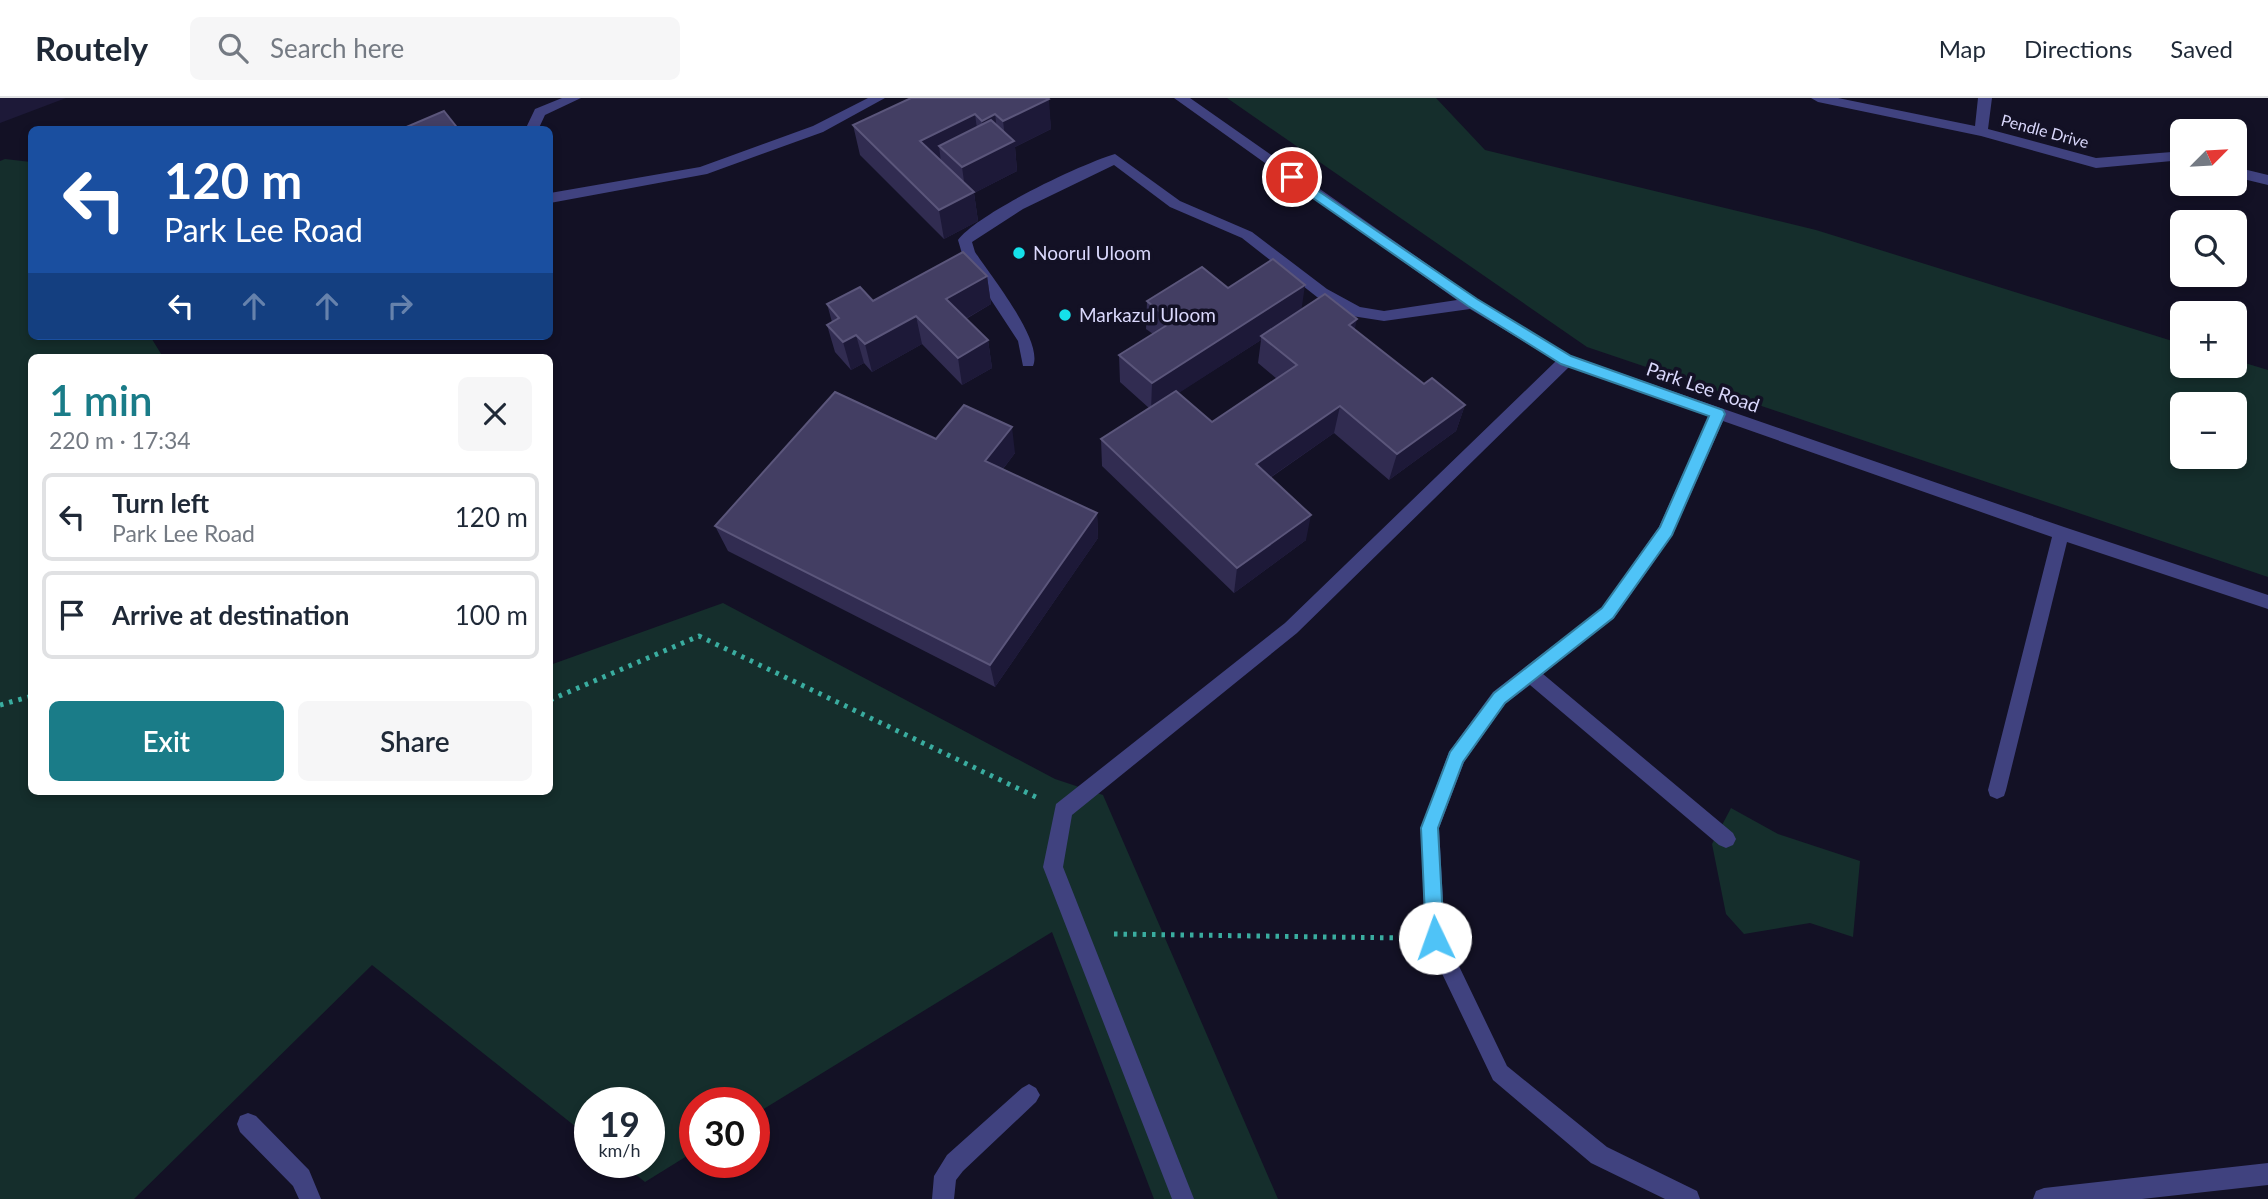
<!DOCTYPE html>
<html lang="en">
<head>
<meta charset="utf-8">
<style>
	:root { --surface:#fff; --page:#f6f6f7; --text:#1f2937; --muted:#747a83; --line:#e0e1e3; --accent:#1a7c88 }
	body { margin:0; font-family:Lato,sans-serif; background:var(--page); color:var(--text); height:100vh; display:flex; flex-direction:column; font-size:26px; white-space:nowrap }
	* { box-sizing:border-box; margin:0 }
	p { font-size:23px; color:var(--muted) }
	.icon { flex:none; width:38px; height:38px; fill:none; stroke:currentColor; stroke-width:2; stroke-linecap:round; stroke-linejoin:round }
	.map { position:relative; flex:1; overflow:hidden }
	.side { position:absolute; left:28px; top:256px; width:525px; height:441px; display:flex; flex-direction:column; background:var(--surface); border-radius:10px; box-shadow:0 4px 10px #0003 }
	.side>* { flex:none }
	.hud { position:absolute; left:28px; top:28px; width:525px; height:214px; border-radius:10px; box-shadow:0 4px 10px #0003; background:#1a4fa0; color:#fff; overflow:hidden }
	.needle { width:46px; rotate:66deg }
	.controls { position:absolute; left:2170px; top:21px; display:grid; gap:14px }
	.controls a { display:grid; place-items:center; width:77px; height:77px; border-radius:10px; background:var(--surface); box-shadow:0 4px 10px #0003; font-size:35px }
	.speed { position:absolute; left:574px; top:989px; display:flex; gap:14px; font-size:35px; font-weight:700; text-align:center }
	.speed>* { display:grid; place-content:center; width:91px; height:91px; border-radius:50%; background:var(--surface); box-shadow:0 4px 10px #0003; line-height:1 }
	.speed small { font-size:18px; font-weight:400 }
	.speed .limit { border:10px solid #d22; background:#fff; color:#111 }
	.pin { position:absolute; display:grid; place-items:center; width:60px; height:60px; color:#fff; margin:-30px; border:4px solid #fff; border-radius:50%; box-shadow:0 2px 7px #0007 }
	.me { position:absolute; width:77px; margin:-38px; rotate:357deg; stroke-linejoin:round; filter:drop-shadow(0 0 5px #0008) }
	.turn { display:flex; align-items:center; gap:24px; height:147px; padding:0 21px; font-size:32px }
	.turn .icon { width:91px; height:91px; stroke-width:2.5 }
	.turn b { display:block; font-size:49px; line-height:60px }
	.lanes { display:flex; align-items:center; height:66px; padding:0 21px; background:#0003; justify-content:center; gap:35px; direction:ltr }
	.lanes .off { opacity:.35 }
	.round { display:grid; place-items:center; flex:none; width:74px; height:74px; border-radius:10px; background:var(--page) }
	.headline { display:flex; align-items:center; justify-content:space-between; height:119px; padding:0 21px }
	h1 { font-size:42px; font-weight:600; line-height:52px; color:var(--accent) }
	.button { display:flex; gap:14px; margin-top:auto; padding:14px 21px }
	.button a { flex:1; height:80px; border-radius:10px; background:var(--accent); color:#fff; font-size:28px; font-weight:600; line-height:80px; text-align:center }
	.button a+a { background:var(--page); color:var(--text) }
	ul { padding:0; list-style:none }
	li { display:flex; align-items:center; gap:21px; height:88px; margin:0 14px 10px; padding:0 7px; border:4px solid var(--line); border-radius:10px }
	li div { flex:1 }
	li b { display:block; font-size:26px }
	li em { font-style:normal }
	header { display:flex; align-items:center; gap:42px; box-sizing:border-box; height:98px; padding:0 35px; background:var(--surface); border-bottom:2px solid var(--line) }
	header strong { font-size:33px }
	nav { display:flex; gap:38px; margin-inline-start:auto; font-size:24px }
	.search { width:490px; height:63px; background:var(--page); display:flex; align-items:center; gap:18px; box-sizing:border-box; padding:0 24px; border-radius:10px; color:var(--muted); font-size:26px }
	.map>svg:first-child { display:block }
	.green { fill:#152e2c; fill-rule:evenodd }
	.lines { fill:none; stroke-linecap:round; stroke-linejoin:round }
	.path { stroke:#3aada0; stroke-width:5; stroke-dasharray:3.5 6; stroke-linecap:butt }
	.minor { fill:#40427f; fill-rule:evenodd }
	.wall { fill:#312c51; fill-rule:evenodd }
	.shaded-wall { fill:#1d1938 }
	.building { fill:#433e63; stroke:#5b567b; stroke-width:2 }
	.route { fill:#4fc3f7; stroke:#337fa1; stroke-width:2 }
	.poi-dot { fill:#15e1ea; stroke:#131125; stroke-width:2.5 }
	.labels { text-anchor:middle; stroke-width:7; stroke-linejoin:round; paint-order:stroke }
	.far-street-label { font-size:16px; fill:#dad8fc; stroke:#131125 }
	.poi-label { font-size:19px; fill:#dad8fc; stroke:#131125; text-anchor:start }
	.street-label { font-size:19px; fill:#dad8fc; stroke:#131125 }
</style>
</head>
<body>
<header>
<strong>Routely</strong>
<div class="search"><svg class="icon" aria-label="search" viewBox="0 0 24 24"><circle cx="10" cy="10" r="6"/><path d="M15 15l6 6"/></svg>Search here</div>
<nav><a>Map</a><a>Directions</a><a>Saved</a></nav>
</header>
<div class="map">
<svg width="2268" height="1101" viewBox="0 0 2268 1101">
	<rect width="100%" height="100%" fill="#131125"/>
	<path class="green" d="M1227,0H1436L1485,52L1816,132L2182,246V268H2235V262L2268,272V479L1587,249ZM2182,306H2235V359H2182Z
		M5,61L31,64L32,238H150L163,259H32V693H550V567L723,505L1055,681L1103,697L1278,1101H1154L1052,834L754,1017V1004H695V1053L645,1084L620,1064H649V1004H590V1040L372,867L134,1101H0V63Z
		M1731,710L1778,736L1860,763L1853,839L1810,825L1744,836L1726,816L1712,746Z"/>
	<g class="lines">
		<path class="path" d="M550,602L699,538L1038,700
			M0,607L32,598
			M1114,836L1402,840"/>
		<path class="minor" d="M562,0H581L545,17L538,32H525L535,11Z
			M868,0H885L823,34L707,76L550,105V95L700,69L813,28Z
			M1174,0H1190L1477,201L1571,258L2064,429L2268,497V511L2067,444L2006,692L2004,698L1997,701L1990,698L1988,692L2052,439L1723,323L1672,438L1614,520L1543,576L1733,735L1736,741L1733,747L1726,750L1719,747L1530,587L1505,606L1464,664L1439,730L1445,839L1507,968L1607,1049L1697,1093L1700,1101H1665L1591,1065L1493,982L1425,840L1421,730L1449,654L1493,594L1602,510L1659,429L1709,318L1569,269L1297,535L1072,717L1063,769L1194,1101H1172L1043,769L1056,706L1285,525L1556,263L1470,211L1384,223L1352,218L1317,199L1242,140L1170,109L1114,67L1023,111L972,144L975,154C990,177 1044,243 1033,268H1023L1018,243L963,159L958,142C978,115 1081,66 1115,56L1180,103L1252,134L1327,191L1360,209L1384,213L1457,202Z
			M1811,0H1838L1975,28L1978,0H1992L1988,31L2096,60L2172,54L2182,56V65L2172,63L2096,70L1981,38L1818,4Z
			M2235,69L2268,77V87L2235,79Z
			M1029,986L1036,990L1040,997L1036,1004L963,1073L956,1082L954,1101H932L934,1078L947,1057L1022,990Z
			M248,1015L256,1018L309,1072L321,1101H299L293,1088L240,1034L237,1026L240,1018Z
			M2268,1065V1087L2142,1101H2033L2036,1093L2044,1090Z"/>
	</g>
	<path class="wall" d="M1048,0L1051,31L1015,49L1017,73L974,95L978,123L944,141L860,57L853,27Z
		M987,178L991,206L966,221L988,242L992,270L962,287L922,246L872,274L864,265L851,272L835,254L827,227L832,224L827,206L873,203Z
		M1147,203L1301,212L1355,232L1424,286L1465,307L1456,333L1389,382L1334,335L1270,380L1306,442L1234,495L1102,368L1101,341L1149,310L1120,284L1119,257L1153,236L1146,231ZM1261,242L1258,265L1277,281L1212,324L1178,295Z
		M936,341L1015,355L1003,371L1097,415L1098,440L995,589L728,453L715,428Z"/>
	<path class="shaded-wall" d="M0,0H66L0,25Z
		M1049,1L1051,31L1015,49L1017,73L974,95L978,123L944,141L939,112L966,98L962,69L1006,47L1003,23Z
		M975,16L979,46L939,48L941,64L920,43Z
		M995,16L999,46L986,52L982,23Z
		M987,178L991,206L951,229L946,201Z
		M1305,187L1301,215L1261,238V242L1151,313L1152,285Z
		M916,218L922,246L872,274L865,246Z
		M1357,221L1351,249L1349,227Z
		M856,237L864,265L851,272L843,244Z
		M988,242L992,270L962,287L958,260Z
		M1465,307L1456,333L1389,382L1397,356Z
		M1340,308L1334,335L1252,392L1256,366Z
		M1012,329L1015,355L989,389L985,363Z
		M1097,415L1098,440L995,589L990,567Z
		M1311,417L1306,442L1234,495L1237,470Z"/>
	<path class="building" d="M911,0H1048L1049,1L1003,23L995,16L982,23L975,16L920,43L974,94L939,112L853,27Z
		M444,13L459,32H405L404,30Z
		M991,22L1014,43L962,69L939,48Z
		M963,154L987,178L946,201L988,242L958,260L916,218L865,246L856,237L843,244L827,227L839,220L827,206L860,189L873,203Z
		M1273,161L1305,187L1152,285L1119,257L1172,224L1147,203L1202,169L1228,190Z
		M1325,196L1357,221L1349,227L1424,286L1432,280L1465,307L1397,356L1340,308L1256,366L1311,417L1237,470L1101,341L1176,293L1212,324L1297,267L1261,238Z
		M835,294L936,341L964,307L1012,329L985,363L1097,415L990,567L715,428Z"/>
	<path class="route" d="M1292,75L1477,201L1571,258L1723,312L1725,316L1672,437L1613,520L1505,605L1463,664L1438,730L1444,840L1441,847L1435,849L1428,847L1426,840L1421,730L1450,654L1494,595L1602,510L1660,429L1709,318L1561,266L1468,208L1287,82V76Z"/>
	<g class="poi-dot">
		<circle cx="1019" cy="155" r="7"/>
		<circle cx="1065" cy="217" r="7"/>
	</g>
	<g class="labels">
		<g class="far-street-label">
			<text transform="translate(2045 33) rotate(15)" y="6">Pendle Drive</text>
		</g>
		<g class="poi-label">
			<text x="1033" y="162">Noorul Uloom</text>
			<text x="1079" y="224">Markazul Uloom</text>
		</g>
		<g class="street-label">
			<text transform="translate(1703 289) rotate(19)" y="7">Park Lee Road</text>
		</g>
	</g>
</svg>
<div class="controls">
<a><svg class="needle" viewBox="-14 -14 28 28"><path d="M0-13l5 13h-10z" fill="#e53935"/><path d="M0 13l5-13h-10z" fill="#747a83"/></svg></a>
<a><svg class="icon" aria-label="search" viewBox="0 0 24 24"><circle cx="10" cy="10" r="6"/><path d="M15 15l6 6"/></svg></a>
<a>+</a>
<a>−</a>
</div>
<div class="speed"><div>19<small>km/h</small></div><div class="limit">30</div></div>
<div class="pin" style="left:1292px;top:79px;background:#d93025"><svg class="icon" aria-label="arrive" viewBox="0 0 24 24"><path d="M6 21V4h12l-3 4 3 4H6"/></svg></div>
<svg class="me" style="left:1435px;top:840px" viewBox="-20 -20 40 40"><circle r="19" fill="#fff"/><path d="M0-13L10 11 0 6-10 11z" fill="#4fc3f7"/></svg>
<div class="hud">
<div class="turn"><svg class="icon" aria-label="left" viewBox="0 0 24 24"><path d="M17 20v-9H6M10 6l-5 5 5 5"/></svg><div><b>120 m</b>Park Lee Road</div></div>
<div class="lanes"><svg class="icon" aria-label="left" viewBox="0 0 24 24"><path d="M17 20v-9H6M10 6l-5 5 5 5"/></svg><svg class="icon off" aria-label="ahead" viewBox="0 0 24 24"><path d="M12 20V5M6 11l6-6 6 6"/></svg><svg class="icon off" aria-label="ahead" viewBox="0 0 24 24"><path d="M12 20V5M6 11l6-6 6 6"/></svg><svg class="icon off" aria-label="right" viewBox="0 0 24 24"><path d="M7 20v-9h11M14 6l5 5-5 5"/></svg></div>
</div>
<section class="side">
<div class="headline"><div><h1>1 min</h1><p>220 m · 17:34</p></div><a class="round"><svg class="icon" aria-label="close" viewBox="0 0 24 24"><path d="M6 6l12 12M18 6L6 18"/></svg></a></div>
<ul>
<li><svg class="icon" aria-label="left" viewBox="0 0 24 24"><path d="M17 20v-9H6M10 6l-5 5 5 5"/></svg><div><b>Turn left</b><p>Park Lee Road</p></div><em>120 m</em></li>
<li><svg class="icon" aria-label="arrive" viewBox="0 0 24 24"><path d="M6 21V4h12l-3 4 3 4H6"/></svg><div><b>Arrive at destination</b></div><em>100 m</em></li>
</ul>
<div class="button"><a>Exit</a><a>Share</a></div>
</section>
</div>
</body>
</html>
